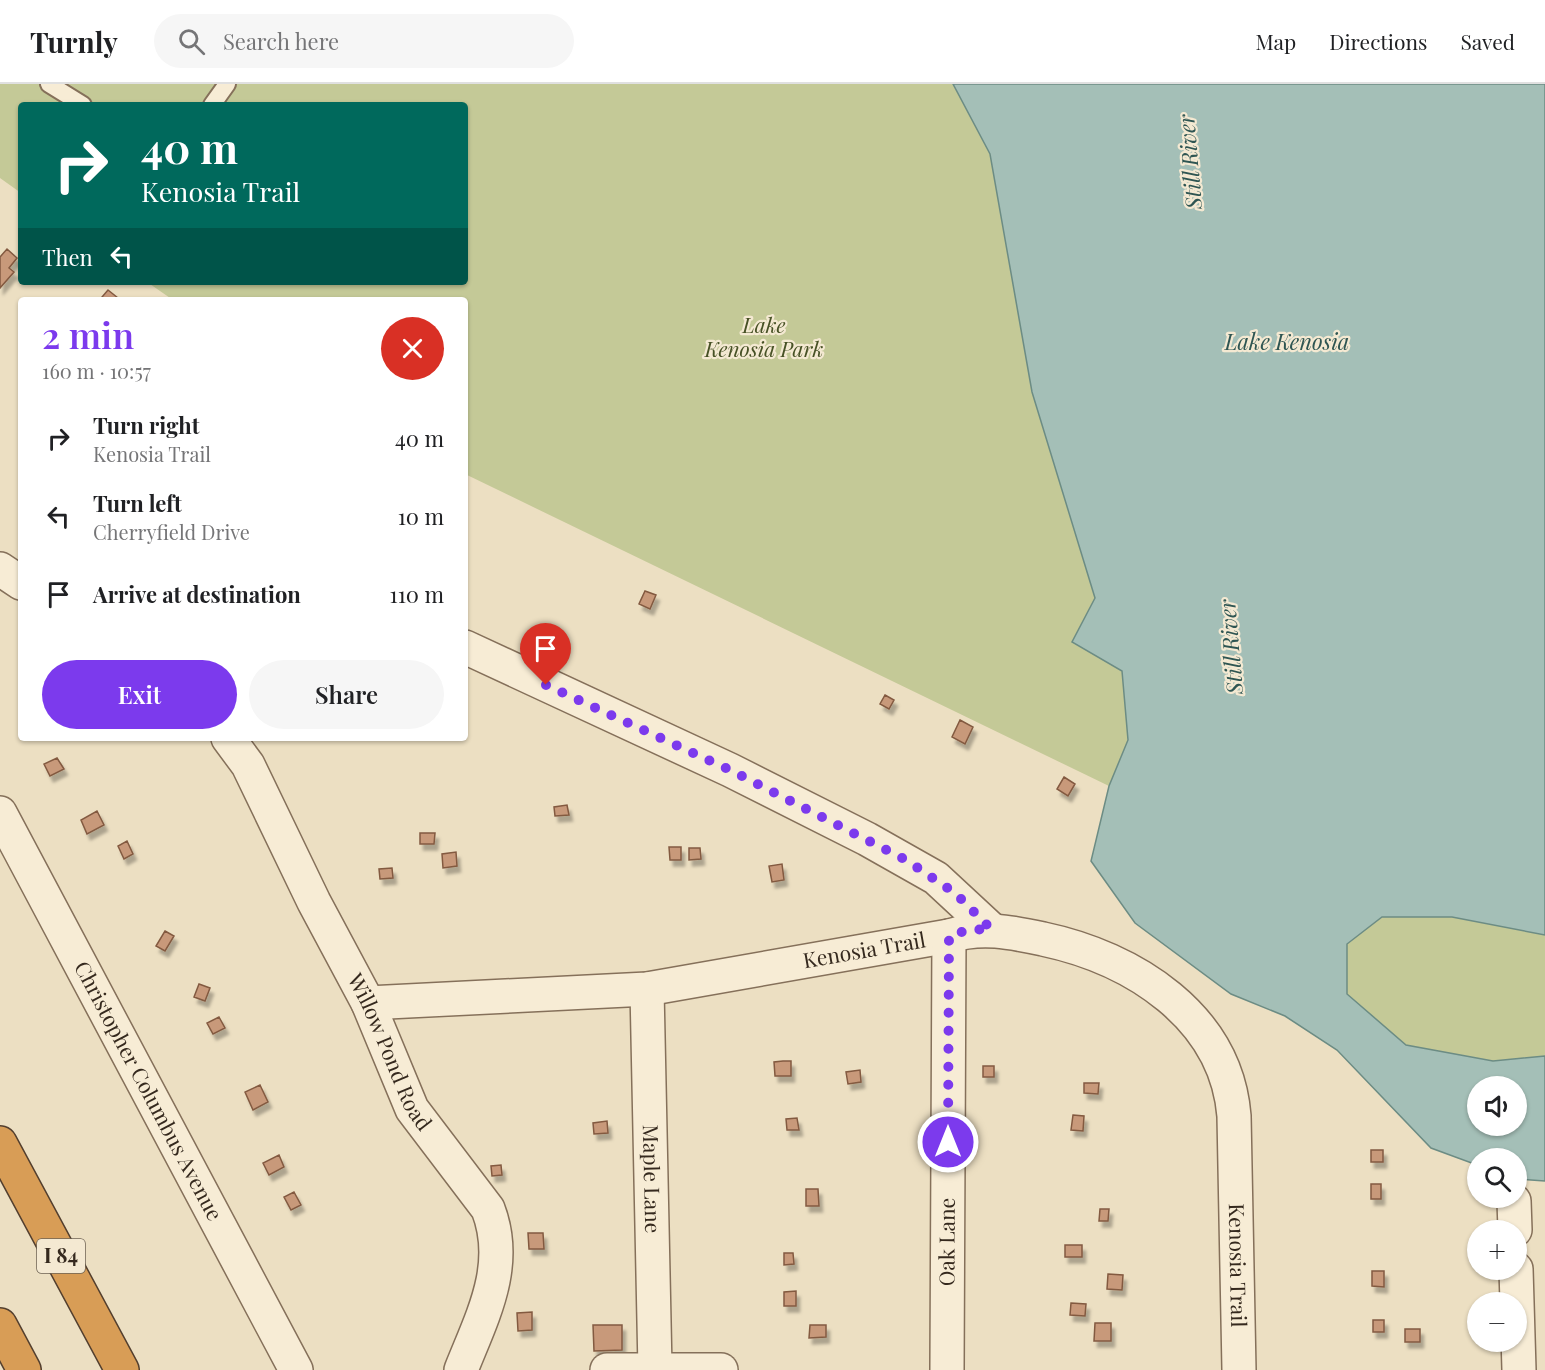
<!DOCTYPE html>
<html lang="en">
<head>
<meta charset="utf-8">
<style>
	:root { --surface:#fff; --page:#f6f6f6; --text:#202124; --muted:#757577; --line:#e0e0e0; --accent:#7c3aed }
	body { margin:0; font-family:"Playfair Display",serif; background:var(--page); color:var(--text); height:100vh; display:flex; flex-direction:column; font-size:22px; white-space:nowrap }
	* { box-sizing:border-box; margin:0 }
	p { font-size:20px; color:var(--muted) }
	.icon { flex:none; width:33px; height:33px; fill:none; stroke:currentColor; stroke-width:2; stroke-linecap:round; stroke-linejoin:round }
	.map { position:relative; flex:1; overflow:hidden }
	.panel { position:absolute; left:18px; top:213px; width:450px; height:444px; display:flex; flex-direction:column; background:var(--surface); border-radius:6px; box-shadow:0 2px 4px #0004 }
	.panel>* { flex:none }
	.top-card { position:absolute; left:18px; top:18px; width:450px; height:183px; border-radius:6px; box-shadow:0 2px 4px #0004; background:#00695c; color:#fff; overflow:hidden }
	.controls { position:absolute; left:1467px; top:992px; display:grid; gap:12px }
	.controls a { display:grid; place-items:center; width:60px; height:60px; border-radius:50%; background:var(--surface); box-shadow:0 2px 4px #0004; font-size:30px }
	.pin { position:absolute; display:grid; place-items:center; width:51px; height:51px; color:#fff; margin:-62px -26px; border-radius:50% 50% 50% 0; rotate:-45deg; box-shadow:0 0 6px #0007 }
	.pin .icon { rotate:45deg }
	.me { position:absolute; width:66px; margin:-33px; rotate:0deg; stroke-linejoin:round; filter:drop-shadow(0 0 4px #0008) }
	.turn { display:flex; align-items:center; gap:21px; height:126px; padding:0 24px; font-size:27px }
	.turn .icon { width:78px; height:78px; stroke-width:2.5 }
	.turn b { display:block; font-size:42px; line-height:51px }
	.then { display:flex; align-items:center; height:57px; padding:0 24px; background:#0003; gap:12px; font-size:22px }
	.round { display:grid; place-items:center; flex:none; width:63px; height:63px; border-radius:32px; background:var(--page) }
	.head { display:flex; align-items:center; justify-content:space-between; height:102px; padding:0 24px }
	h1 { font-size:36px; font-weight:600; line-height:45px; color:var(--accent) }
	.primary-button { display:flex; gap:12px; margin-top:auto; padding:12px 24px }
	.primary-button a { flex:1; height:69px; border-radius:36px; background:var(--accent); color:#fff; font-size:24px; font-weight:600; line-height:69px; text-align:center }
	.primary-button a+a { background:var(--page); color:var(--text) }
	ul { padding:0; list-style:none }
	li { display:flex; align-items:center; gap:18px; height:78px; padding:0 24px }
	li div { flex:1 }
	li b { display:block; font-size:22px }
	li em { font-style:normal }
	header { display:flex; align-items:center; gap:36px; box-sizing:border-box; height:84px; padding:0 30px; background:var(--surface); border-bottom:2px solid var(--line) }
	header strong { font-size:28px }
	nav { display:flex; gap:33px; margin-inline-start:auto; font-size:21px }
	.search { width:420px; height:54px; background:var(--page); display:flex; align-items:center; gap:15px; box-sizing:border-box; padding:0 21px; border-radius:33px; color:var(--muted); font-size:22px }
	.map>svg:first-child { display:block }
	.green { fill:#c4c997 }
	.water { fill:#a4bfb7; stroke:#6c8c84; stroke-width:1.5; fill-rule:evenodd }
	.building { fill:#c8997a; stroke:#835a41; stroke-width:1.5; filter:url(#shadow) }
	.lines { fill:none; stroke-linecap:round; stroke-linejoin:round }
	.lane-casing { stroke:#85705a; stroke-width:20 }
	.street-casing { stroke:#85705a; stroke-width:36 }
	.highway-casing { stroke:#533f2e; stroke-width:36 }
	.lane { stroke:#f7ecd5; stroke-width:16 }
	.street { stroke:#f7ecd5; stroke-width:33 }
	.highway { stroke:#d89d56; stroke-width:33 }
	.route { stroke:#7c3aed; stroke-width:10; stroke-dasharray:0 18 }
	.labels { text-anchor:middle; stroke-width:4.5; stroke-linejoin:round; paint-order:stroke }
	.shield { fill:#f4e9d2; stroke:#6e6354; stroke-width:1.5 }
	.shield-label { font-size:20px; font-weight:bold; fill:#35291e }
	.park-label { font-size:21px; font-style:italic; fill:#475125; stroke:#f4e9d2 }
	.street-label { font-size:21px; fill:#35291e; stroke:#f4e9d2 }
	.water-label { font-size:22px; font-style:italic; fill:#2e5552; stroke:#f4e9d2 }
</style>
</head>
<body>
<header>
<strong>Turnly</strong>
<div class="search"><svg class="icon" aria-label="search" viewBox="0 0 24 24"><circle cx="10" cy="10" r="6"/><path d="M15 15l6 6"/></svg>Search here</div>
<nav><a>Map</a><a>Directions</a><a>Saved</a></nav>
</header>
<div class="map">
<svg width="1545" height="1286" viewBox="0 0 1545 1286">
	<defs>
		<filter id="shadow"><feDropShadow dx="3.5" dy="6" stdDeviation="1.5" flood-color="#0004"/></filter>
	</defs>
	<rect width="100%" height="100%" fill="#ecdfc2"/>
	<path class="green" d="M0,0H953L990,70L1032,308L1095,514L1072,558L1122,587L1128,656L1109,702L465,390V216H173L147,198H465V21H21V109L0,94Z
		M1382,833H1452L1545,851V972L1493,977L1406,961L1347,911V860Z"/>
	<path class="water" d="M953,0H1545V851L1452,833H1382L1347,860V910L1406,961L1493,977L1545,972V1097L1517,1095L1516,1074H1478L1477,1081L1431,1064L1337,966L1285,932L1231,910L1135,839L1091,777L1109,702L1128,656L1122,587L1072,558L1095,514L1032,308L990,70ZM1478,1002H1516V1041H1478Z"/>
	<path class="building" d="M7,165L17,174L9,184L14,188L0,204V173Z
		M108,206L118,214L116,216L102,213Z
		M645,507L656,511L650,525L639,520Z
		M885,611L894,616L889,625L880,620Z
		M960,636L973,643L965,660L952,653Z
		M57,674L64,685L50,692L44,680Z
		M1064,693L1075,700L1068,712L1057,705Z
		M567,721L569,731L555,732L554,723Z
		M97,727L104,741L87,750L81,736Z
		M420,749H435L434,760H420Z
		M127,757L133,770L124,775L118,762Z
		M669,763H681V776H670Z
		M689,764H700L701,775L689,776Z
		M456,768L457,782L443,784L442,770Z
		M782,780L784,796L772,798L769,782Z
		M392,784L393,794L380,795L379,785Z
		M165,847L174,852L165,867L156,862Z
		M199,900L210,904L205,917L194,913Z
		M219,933L225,944L213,950L207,939Z
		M783,977H791V992H775L774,978Z
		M983,982H994V993H983Z
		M860,986L861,998L848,1000L846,988Z
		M1084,999H1099L1098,1010L1084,1009Z
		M260,1001L268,1018L253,1026L245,1008Z
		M1073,1031L1084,1032L1083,1047L1071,1046Z
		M797,1034L799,1046H787L786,1035Z
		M607,1037L608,1049L594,1050L593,1039Z
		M1371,1066H1383V1078H1371Z
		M279,1071L284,1083L269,1091L263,1079Z
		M501,1081L502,1091L492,1092L491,1082Z
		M1371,1100H1381V1115H1371Z
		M806,1105H818L819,1122H806Z
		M294,1108L301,1121L291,1126L284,1113Z
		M1100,1125H1109L1108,1137H1099Z
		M528,1149H543L544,1165H529Z
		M1065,1161H1082V1173H1065Z
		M784,1169H793L794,1180L784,1181Z
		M1372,1187H1384V1203L1372,1202Z
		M1108,1190L1123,1191L1122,1206L1107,1205Z
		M796,1207V1222H784V1208Z
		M1071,1219L1086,1220L1085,1232L1070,1231Z
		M532,1228V1246L518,1247L517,1229Z
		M1373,1236H1384V1248H1373Z
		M1095,1239H1111V1257H1094Z
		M593,1241H622V1266L594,1267Z
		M810,1241H826V1253L809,1254Z
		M1405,1245H1420V1258H1405Z"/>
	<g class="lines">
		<defs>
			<path id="lane" d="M49,0L83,21
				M212,21L227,0"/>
			<g id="street">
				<path d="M0,485L21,499"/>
				<path d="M465,563L730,686L867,755L936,794L991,845"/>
				<path id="s1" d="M228,654L248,681L314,818L368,919L412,1025L488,1125C510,1182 482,1233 461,1286"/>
				<path id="s2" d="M0,729L296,1286"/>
				<path id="s3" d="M647,905L655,1285"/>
				<path id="s4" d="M368,919L647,905L949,852C982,842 1010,848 1043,855C1133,874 1226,932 1234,1032L1239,1286"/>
				<path d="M1514,1117L1515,1146"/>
				<path d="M1516,1185L1519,1286"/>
				<path d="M607,1286H721"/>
				<path id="s5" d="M947,1286L949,852"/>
			</g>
			<path id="highway" d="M0,1059L122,1286
				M0,1241L24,1286"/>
		</defs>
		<use href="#lane" class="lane-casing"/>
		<use href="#street" class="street-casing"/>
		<use href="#highway" class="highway-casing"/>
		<use href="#lane" class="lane"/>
		<use href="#street" class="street"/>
		<use href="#highway" class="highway"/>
	</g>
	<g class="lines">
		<path class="route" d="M546,601L730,686L906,776L955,809L991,845L968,846L949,852L948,1058"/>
	</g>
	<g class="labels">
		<rect class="shield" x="37" y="1155" width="48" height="34" rx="4.5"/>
		<g class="shield-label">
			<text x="61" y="1179">I 84</text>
		</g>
		<g class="park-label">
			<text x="764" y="249">Lake<tspan x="764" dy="24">Kenosia Park</tspan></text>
		</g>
		<g class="street-label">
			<text dy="7" stroke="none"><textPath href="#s4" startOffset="500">Kenosia Trail</textPath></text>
			<text dy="7" stroke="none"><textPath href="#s1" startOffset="354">Willow Pond Road</textPath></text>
			<text dy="7" stroke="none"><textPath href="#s2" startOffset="315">Christopher Columbus Avenue</textPath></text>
			<text dy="7" stroke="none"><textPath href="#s3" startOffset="190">Maple Lane</textPath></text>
			<text dy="7" stroke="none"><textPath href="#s5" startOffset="128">Oak Lane</textPath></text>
			<text dy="7" stroke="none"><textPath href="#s4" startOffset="1110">Kenosia Trail</textPath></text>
		</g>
		<g class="water-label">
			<text transform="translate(1190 78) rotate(-95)" y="8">Still River</text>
			<text x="1287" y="266">Lake Kenosia</text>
			<text transform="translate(1231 563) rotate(-95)" y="8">Still River</text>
		</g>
	</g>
</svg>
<div class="controls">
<a><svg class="icon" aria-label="sound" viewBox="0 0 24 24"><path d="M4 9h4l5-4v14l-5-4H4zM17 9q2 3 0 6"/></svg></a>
<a><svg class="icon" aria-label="search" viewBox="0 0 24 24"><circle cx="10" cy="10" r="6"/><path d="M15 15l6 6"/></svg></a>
<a>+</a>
<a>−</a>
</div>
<div class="pin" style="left:546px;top:601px;background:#d93025"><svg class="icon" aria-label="arrive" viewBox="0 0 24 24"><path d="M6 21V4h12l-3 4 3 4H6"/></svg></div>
<svg class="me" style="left:948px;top:1058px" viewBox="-20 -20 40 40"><circle r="17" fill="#7c3aed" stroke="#fff" stroke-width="3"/><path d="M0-11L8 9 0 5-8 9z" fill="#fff"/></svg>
<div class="top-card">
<div class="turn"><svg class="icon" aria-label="right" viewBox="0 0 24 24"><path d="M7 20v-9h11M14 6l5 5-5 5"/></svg><div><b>40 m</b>Kenosia Trail</div></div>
<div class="then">Then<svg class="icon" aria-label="left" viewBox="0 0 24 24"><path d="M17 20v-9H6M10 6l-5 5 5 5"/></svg></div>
</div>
<section class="panel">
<div class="head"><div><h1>2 min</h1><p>160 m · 10:57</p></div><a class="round" style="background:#d93025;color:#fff"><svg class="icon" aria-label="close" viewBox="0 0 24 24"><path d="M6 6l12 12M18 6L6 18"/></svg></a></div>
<ul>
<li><svg class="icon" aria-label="right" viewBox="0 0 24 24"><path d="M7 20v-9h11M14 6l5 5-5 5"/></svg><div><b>Turn right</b><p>Kenosia Trail</p></div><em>40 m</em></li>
<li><svg class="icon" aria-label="left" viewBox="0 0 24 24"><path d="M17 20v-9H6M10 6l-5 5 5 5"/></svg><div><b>Turn left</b><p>Cherryfield Drive</p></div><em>10 m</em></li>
<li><svg class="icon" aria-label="arrive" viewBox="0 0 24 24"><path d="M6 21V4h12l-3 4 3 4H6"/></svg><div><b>Arrive at destination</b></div><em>110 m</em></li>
</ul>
<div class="primary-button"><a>Exit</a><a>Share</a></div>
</section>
</div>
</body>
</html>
